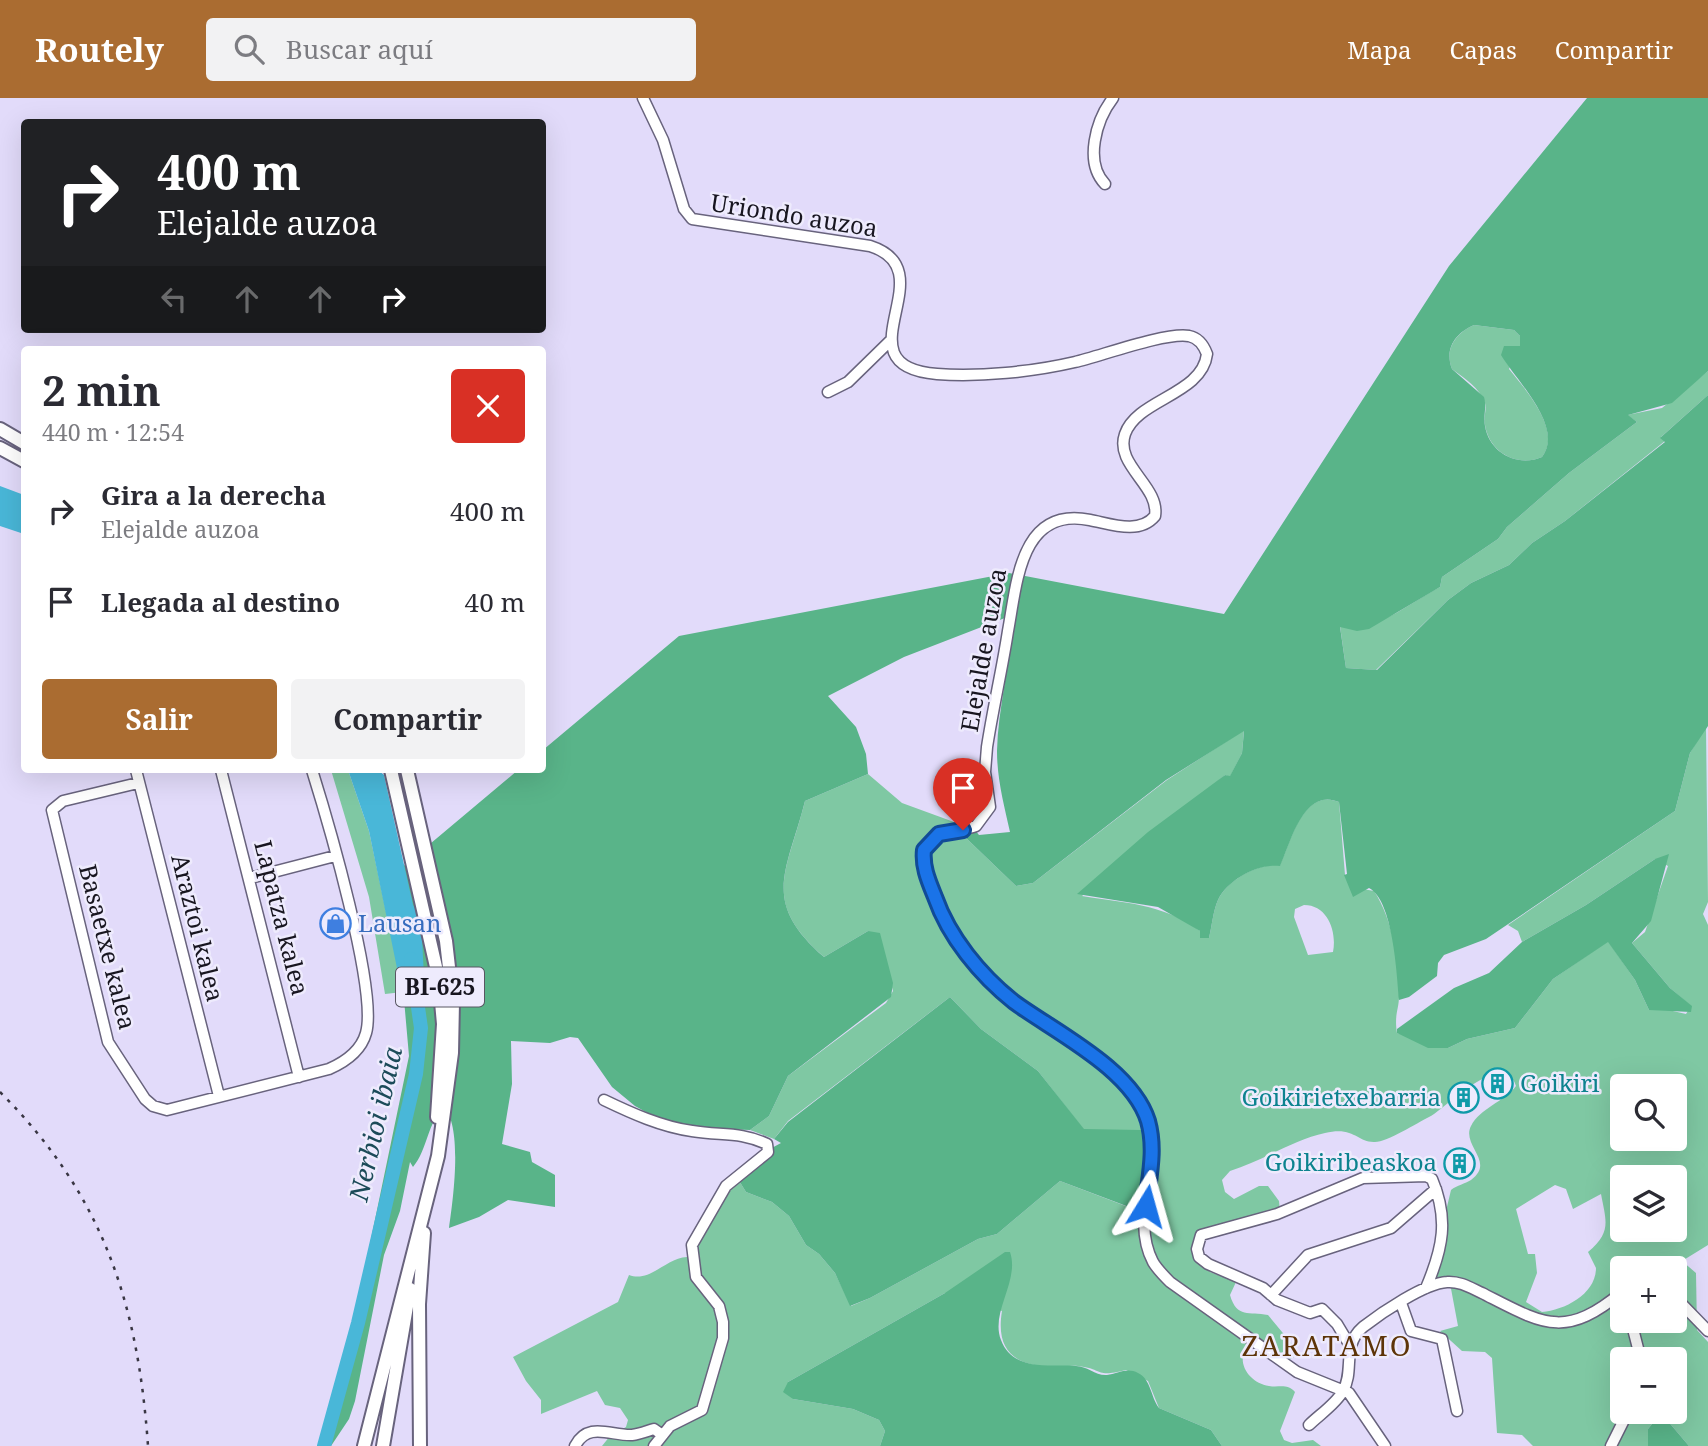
<!DOCTYPE html>
<html lang="es">
<head>
<meta charset="utf-8">
<style>
	:root { --surface:#fff; --page:#f2f2f3; --text:#2b2b33; --muted:#7c7c81; --accent:#aa6c31 }
	body { margin:0; font-family:"Noto Serif",serif; background:var(--page); color:var(--text); height:100vh; display:flex; flex-direction:column; font-size:26px; white-space:nowrap }
	* { box-sizing:border-box; margin:0 }
	p { font-size:23px; color:var(--muted) }
	.icon { flex:none; width:38px; height:38px; fill:none; stroke:currentColor; stroke-width:2; stroke-linecap:round; stroke-linejoin:round }
	.map { position:relative; flex:1; overflow:hidden }
	.sheet { position:absolute; left:21px; top:248px; width:525px; height:427px; display:flex; flex-direction:column; background:var(--surface); border-radius:7px; box-shadow:0 7px 28px #0002 }
	.sheet>* { flex:none }
	.guide { position:absolute; left:21px; top:21px; width:525px; height:214px; border-radius:7px; box-shadow:0 7px 28px #0002; background:#202124; color:#fff; overflow:hidden }
	.buttons { position:absolute; left:1610px; top:976px; display:grid; gap:14px }
	.buttons a { display:grid; place-items:center; width:77px; height:77px; border-radius:7px; background:var(--surface); box-shadow:0 7px 28px #0002; font-size:35px }
	.pin { position:absolute; display:grid; place-items:center; width:60px; height:60px; color:#fff; margin:-72px -30px; border-radius:50% 50% 50% 0; rotate:-45deg; box-shadow:0 0 7px #0007 }
	.pin .icon { rotate:45deg }
	.me { position:absolute; width:77px; margin:-38px; rotate:8deg; stroke-linejoin:round; filter:drop-shadow(0 0 5px #0008) }
	.turn { display:flex; align-items:center; gap:24px; height:147px; padding:0 21px; font-size:32px }
	.turn .icon { width:91px; height:91px; stroke-width:2.5 }
	.turn b { display:block; font-size:49px; line-height:60px }
	.lanes { display:flex; align-items:center; height:66px; padding:0 21px; background:#0003; justify-content:center; gap:35px; direction:ltr }
	.lanes .off { opacity:.35 }
	.round { display:grid; place-items:center; flex:none; width:74px; height:74px; border-radius:7px; background:var(--page) }
	.headline { display:flex; align-items:center; justify-content:space-between; height:119px; padding:0 21px }
	h1 { font-size:42px; font-weight:700; line-height:52px }
	.action { display:flex; gap:14px; margin-top:auto; padding:14px 21px }
	.action a { flex:1; height:80px; border-radius:7px; background:var(--accent); color:#fff; font-size:28px; font-weight:700; line-height:80px; text-align:center }
	.action a+a { background:var(--page); color:var(--text) }
	ul { padding:0; list-style:none }
	li { display:flex; align-items:center; gap:21px; height:91px; padding:0 21px }
	li div { flex:1 }
	li b { display:block; font-size:26px }
	li em { font-style:normal }
	header { display:flex; align-items:center; gap:42px; box-sizing:border-box; height:98px; padding:0 35px; background:var(--accent); color:#fff }
	header strong { font-size:33px }
	nav { display:flex; gap:38px; margin-inline-start:auto; font-size:24px }
	.search { width:490px; height:63px; background:var(--page); display:flex; align-items:center; gap:18px; box-sizing:border-box; padding:0 24px; border-radius:7px; color:var(--muted); font-size:26px }
	.map>svg:first-child { display:block }
	.green { fill:#7fc8a3; fill-rule:evenodd }
	.forest { fill:#59b489; fill-rule:evenodd }
	.water { fill:#49b7d8 }
	.lines { fill:none; stroke-linecap:round; stroke-linejoin:round }
	.river { stroke:#49b7d8; stroke-width:14 }
	.minor-casing { stroke:#68637d; stroke-width:13 }
	.major-casing { stroke:#68637d; stroke-width:16 }
	.minor { stroke:#fff; stroke-width:10 }
	.major { stroke:#fff; stroke-width:12 }
	.rail { stroke:#393643; stroke-width:2.5; stroke-dasharray:3.5 7; stroke-linecap:butt }
	.route-casing { stroke:#114b97; stroke-width:18 }
	.route { stroke:#1a73e8; stroke-width:12 }
	.labels { text-anchor:middle; stroke-width:5; stroke-linejoin:round; paint-order:stroke }
	.shield { fill:#eeebfd; stroke:#585662; stroke-width:2 }
	.shield-label { font-size:23px; font-weight:bold; fill:#181620 }
	.street-label { font-size:24px; fill:#181620; stroke:#eeebfd }
	.shop-label { font-size:24px; fill:#366cbe; stroke:#eeebfd; text-anchor:start }
	.culture-label { font-size:24px; fill:#0d838f; stroke:#eeebfd; text-anchor:end }
	.water-label { font-size:26px; font-style:italic; fill:#1c4b59; stroke:#eeebfd }
	.quarter-label { font-size:28px; letter-spacing:2px; fill:#5d3408; stroke:#eeebfd }
</style>
</head>
<body>
<header>
<strong>Routely</strong>
<div class="search"><svg class="icon" aria-label="search" viewBox="0 0 24 24"><circle cx="10" cy="10" r="6"/><path d="M15 15l6 6"/></svg>Buscar aquí</div>
<nav><a>Mapa</a><a>Capas</a><a>Compartir</a></nav>
</header>
<div class="map">
<svg width="1708" height="1348" viewBox="0 0 1708 1348">
	<rect width="100%" height="100%" fill="#e2dbfa"/>
	<path class="green" d="M1474,227L1514,232L1520,238V248L1509,271C1525,291 1563,333 1542,359C1517,370 1489,354 1485,327C1483,320 1487,312 1485,305C1480,290 1464,280 1452,271C1444,251 1456,235 1474,227Z
		M1708,273V297L1661,339L1665,343L1565,423L1532,445L1509,467L1471,485L1448,502L1376,572L1346,570L1340,528C1379,534 1407,506 1440,489L1442,479L1498,441L1507,429L1569,375L1637,324L1627,317L1662,310Z
		M1706,628L1708,804L1703,816L1708,827V1147L1682,1163L1696,1175L1697,1232L1708,1244V1348H1689L1661,1315L1648,1331V1348H1533L1522,1337L1497,1335L1492,1260L1485,1254L1462,1253L1440,1233L1458,1228L1449,1180H1430L1451,1092C1457,1087 1465,1086 1471,1082C1496,1064 1461,1047 1471,1028C1480,1010 1504,1004 1516,988C1504,948 1444,1012 1429,1019C1417,1025 1387,1044 1375,1044C1357,1045 1355,1028 1325,1035C1293,1042 1262,1063 1230,1073L1222,1082L1225,1094L1234,1101L1259,1088H1268L1279,1103L1280,1114L1198,1135V1160L1210,1174L1236,1184L1230,1197C1237,1221 1249,1213 1268,1217L1292,1246L1296,1258L1290,1261L1247,1248C1235,1265 1250,1285 1269,1288C1279,1290 1287,1285 1295,1294L1280,1333L1284,1342L1292,1345L1313,1342L1321,1348H1222L1211,1332L1159,1310L1148,1283L1126,1272C1095,1280 1104,1271 1078,1268C1071,1267 1063,1269 1056,1269C1017,1269 995,1255 1002,1213L945,1195L788,1284L793,1301L853,1311L879,1322L885,1333L880,1348H602L610,1338L626,1329L628,1322L620,1310L605,1307L597,1293L541,1316V1302L526,1283L513,1259L618,1204L629,1177C650,1185 666,1160 687,1159L708,1132L706,1127L738,1081L746,1094L772,1104L789,1118L806,1147L819,1156L835,1175L851,1208L870,1200L978,1141L997,1136L1060,1083L1144,1115L1149,1086L1146,1056L1084,1032L1038,973L981,931L950,899L788,1023L774,1041L750,1032L769,1018L788,978L886,905L893,893L881,847L868,833L824,859C760,803 787,775 805,703L868,676L902,705L954,724L965,739L1016,788L1033,785L1167,682L1244,632L1242,655L1230,679L1225,677L1082,798C1132,806 1169,806 1209,840C1212,828 1213,813 1218,802C1228,781 1259,765 1280,767C1291,743 1303,689 1339,704L1345,777L1363,791L1374,793C1393,822 1399,864 1399,898C1399,912 1394,916 1397,935L1448,950L1467,941L1515,930L1553,881L1608,843L1635,882L1649,912L1664,911L1686,916L1691,908L1670,890L1632,845L1645,834L1668,768L1655,761L1586,807L1522,844L1518,833L1508,827L1675,713L1690,655ZM1304,807C1328,807 1337,834 1333,854L1308,857L1294,819L1295,811ZM1622,989H1675V1041H1622ZM1622,1080H1675V1132H1622ZM1555,1087L1566,1091L1573,1111L1601,1096C1606,1123 1612,1134 1588,1154L1596,1170C1596,1196 1565,1212 1542,1214L1526,1204L1537,1175L1535,1156H1528L1516,1111ZM1622,1171H1675V1223H1622ZM1622,1262H1675V1314H1622Z
		M331,672H348L369,733L403,894L385,896L369,799Z"/>
	<path class="forest" d="M1587,0H1708V273L1672,305L1628,317L1637,324L1569,375L1507,429L1498,441L1442,479L1440,489L1369,531L1357,533L1340,529L1346,570L1377,572L1448,502L1471,485L1509,467L1532,445L1565,423L1665,344L1660,340L1708,297V628L1690,655L1675,713L1486,841L1444,857L1438,865L1437,878L1409,899L1399,902C1397,876 1393,802 1369,790L1353,799L1344,777L1347,776L1339,704C1304,689 1291,743 1280,768C1259,765 1228,781 1218,802C1213,813 1212,828 1209,840H1200V833L1158,809L1077,796L1148,734L1225,677L1230,678L1242,655L1244,633L1166,682L1033,785L1016,788L965,739L956,726H970L979,737L1010,734C1004,707 997,681 997,653C998,607 1012,564 1010,518L904,559L828,598L856,629L866,656L868,676L805,703C787,774 760,803 824,859L868,833L880,835L893,885L891,899L788,978L769,1018L750,1032L697,1030L653,1018L635,1008L612,989L578,940L570,939L550,945L511,943L512,986L502,1046L530,1054L532,1064L555,1077V1109L508,1102L479,1119L449,1130C453,1102 463,1030 444,1009C427,1025 428,1051 413,1069L410,1064L400,1113L384,1157L355,1303L349,1321L331,1348H319L340,1290L409,958L393,777L518,672H542L543,652L679,538L1009,475L1224,516L1449,168ZM1474,227L1514,232L1520,238V248H1504L1501,257C1515,281 1565,329 1542,359C1517,370 1489,354 1485,328C1483,318 1487,309 1484,299L1452,271C1444,250 1456,235 1474,227Z
		M1669,756L1651,823L1632,845L1670,890L1692,908L1691,914L1649,912L1635,882L1608,844L1553,881L1515,930L1467,941L1448,950H1428L1397,935V931L1454,890L1489,875L1522,844L1586,807L1655,761Z
		M950,899L981,931L1038,973L1084,1031L1141,1032L1149,1086L1145,1115L1060,1083L997,1136L978,1141L870,1200L850,1208L835,1175L819,1156L806,1147L789,1118L772,1104L746,1094L738,1081L751,1061L781,1045L774,1041L788,1024Z
		M1005,1154H1010C1020,1183 990,1214 1001,1242C1013,1274 1050,1266 1076,1268C1087,1268 1096,1278 1107,1277C1117,1276 1127,1269 1138,1275C1151,1281 1151,1300 1159,1310L1211,1332L1222,1348H880L885,1333L879,1322L853,1311L793,1301L783,1294L788,1284L945,1195Z
		M1661,1315L1689,1348H1648V1331Z"/>
	<path class="water" d="M0,388L24,397V436L0,428Z
		M348,672H378L384,677L413,807L421,822L424,878L399,880L369,733Z"/>
	<g class="lines">
		<path class="river" d="M324,1348L358,1225L416,976L421,930L411,861"/>
		<defs>
			<path id="minor" d="M643,0L663,42L684,111L692,121L870,148C949,173 835,268 937,276C980,279 1032,274 1075,264C1101,258 1165,234 1189,238C1199,240 1204,248 1207,256C1202,297 1137,301 1125,336C1114,367 1160,388 1155,418C1139,437 1111,426 1090,422C1020,408 1017,485 1008,533C1002,572 993,610 987,649L985,674L990,709L976,728C955,735 926,732 923,760C935,817 968,869 1015,904C1058,936 1106,959 1138,1004C1173,1053 1126,1113 1153,1164C1157,1171 1164,1178 1170,1184L1297,1274L1349,1295L1385,1348
				M1105,86C1084,64 1096,22 1113,0
				M828,294L848,284L890,243
				M136,672L219,998
				M221,672L299,979
				M138,685L63,703L52,712L108,944L145,1001L153,1008L167,1012L329,971C345,964 361,953 366,935C378,893 327,720 312,672
				M250,780L335,758
				M604,1002C631,1015 662,1029 692,1033C721,1038 739,1033 767,1046L768,1054L726,1088L692,1147L696,1179L719,1208L723,1224V1240L702,1312L670,1328L654,1348
				M1271,1197L1308,1157L1391,1130L1436,1091
				M1675,1199L1708,1233
				M1401,1205L1411,1233L1442,1241L1457,1313
				M1631,1223L1641,1262
				M1349,1246L1337,1226L1322,1211L1310,1215L1277,1202L1263,1190L1208,1166L1199,1159L1197,1151L1201,1137L1277,1116L1363,1080L1426,1078L1432,1081C1449,1121 1443,1150 1426,1190
				M1309,1327C1319,1317 1336,1306 1343,1293C1355,1272 1341,1248 1363,1229C1381,1215 1425,1185 1447,1184C1460,1183 1471,1190 1482,1195C1543,1226 1564,1242 1622,1194
				M575,1348C588,1323 611,1338 632,1337C640,1336 647,1333 654,1331L661,1336
				M1611,1348L1628,1314"/>
			<path id="major" d="M0,331L24,345
				M0,350L24,363
				M391,672L439,882L443,926L437,1019
				M364,1348L438,1058L452,955L453,904L446,843L407,672
				M383,1348L410,1191
				M420,1348L419,1206L424,1135"/>
		</defs>
		<use href="#minor" class="minor-casing"/>
		<use href="#major" class="major-casing"/>
		<use href="#minor" class="minor"/>
		<use href="#major" class="major"/>
		<path class="rail" d="M0,994C103,1097 138,1205 148,1348"/>
	</g>
	<g class="lines">
		<defs>
			<path id="route" d="M963,732L939,736L924,752C922,769 929,784 935,799C949,839 980,877 1014,904C1055,934 1132,971 1148,1023C1156,1052 1149,1079 1146,1108"/>
		</defs>
		<use href="#route" class="route-casing"/>
		<use href="#route" class="route"/>
	</g>
	<defs>
		<symbol id="shop-ring" viewBox="-11 -11 22 22"><circle r="9.5" fill="#eeebfd" stroke="#3f7fe0" stroke-width="1.5"/><path d="M-5-2.5h2.3a2.7 3.5 0 0 1 5.4 0H5L5.5 6h-11ZM-1.5-2.5h3a1.5 2.3 0 0 0-3 0Z" fill="#3f7fe0"/></symbol>
		<symbol id="building-ring" viewBox="-11 -11 22 22"><circle r="9.5" fill="#eeebfd" stroke="#0f9aa8" stroke-width="1.5"/><path d="M-4-6H4V6H1V3H-1V6H-4ZM-2.5-4.3h1.7v1.8h-1.7ZM.8-4.3h1.7v1.8H.8ZM-2.5-1h1.7V.8h-1.7ZM.8-1h1.7V.8H.8Z" fill="#0f9aa8"/></symbol>
	</defs>
	<g fill-rule="evenodd">
		<use href="#shop-ring" x="318" y="808" width="35" height="35"/>
		<use href="#building-ring" x="1480" y="968" width="35" height="35"/>
		<use href="#building-ring" x="1446" y="982" width="35" height="35"/>
		<use href="#building-ring" x="1442" y="1048" width="35" height="35"/>
	</g>
	<g class="labels">
		<rect class="shield" x="396" y="869.5" width="88" height="39" rx="5"/>
		<g class="shield-label">
			<text x="440" y="897">BI-625</text>
		</g>
		<g class="street-label">
			<text transform="translate(794 118) rotate(9)" y="8">Uriondo auzoa</text>
			<text transform="translate(984 552) rotate(-80)" y="8">Elejalde auzoa</text>
			<text transform="translate(281 820) rotate(76)" y="8">Lapatza kalea</text>
			<text transform="translate(197 830) rotate(76)" y="8">Araztoi kalea</text>
			<text transform="translate(107 849) rotate(76)" y="8">Basaetxe kalea</text>
		</g>
		<g class="shop-label">
			<text x="358" y="834">Lausan</text>
		</g>
		<g class="culture-label">
			<text x="1520" y="994" text-anchor="start">Goikiri</text>
			<text x="1441" y="1008">Goikirietxebarria</text>
			<text x="1437" y="1073">Goikiribeaskoa</text>
		</g>
		<g class="water-label">
			<text transform="translate(376 1026) rotate(-77)" y="9">Nerbioi ibaia</text>
		</g>
		<g class="quarter-label">
			<text x="1327" y="1258">ZARATAMO</text>
		</g>
	</g>
</svg>
<div class="buttons">
<a><svg class="icon" aria-label="search" viewBox="0 0 24 24"><circle cx="10" cy="10" r="6"/><path d="M15 15l6 6"/></svg></a>
<a><svg class="icon" aria-label="layers" viewBox="0 0 24 24"><path d="M12 4l9 5-9 5-9-5zM3 14l9 5 9-5"/></svg></a>
<a>+</a>
<a>−</a>
</div>
<div class="pin" style="left:963px;top:732px;background:#d93025"><svg class="icon" aria-label="arrive" viewBox="0 0 24 24"><path d="M6 21V4h12l-3 4 3 4H6"/></svg></div>
<svg class="me" style="left:1146px;top:1108px" viewBox="-20 -20 40 40"><path d="M0-17L14 15 0 8-14 15z" fill="#1a73e8" stroke="#fff" stroke-width="4"/></svg>
<div class="guide">
<div class="turn"><svg class="icon" aria-label="right" viewBox="0 0 24 24"><path d="M7 20v-9h11M14 6l5 5-5 5"/></svg><div><b>400 m</b>Elejalde auzoa</div></div>
<div class="lanes"><svg class="icon off" aria-label="left" viewBox="0 0 24 24"><path d="M17 20v-9H6M10 6l-5 5 5 5"/></svg><svg class="icon off" aria-label="ahead" viewBox="0 0 24 24"><path d="M12 20V5M6 11l6-6 6 6"/></svg><svg class="icon off" aria-label="ahead" viewBox="0 0 24 24"><path d="M12 20V5M6 11l6-6 6 6"/></svg><svg class="icon" aria-label="right" viewBox="0 0 24 24"><path d="M7 20v-9h11M14 6l5 5-5 5"/></svg></div>
</div>
<section class="sheet">
<div class="headline"><div><h1>2 min</h1><p>440 m · 12:54</p></div><a class="round" style="background:#d93025;color:#fff"><svg class="icon" aria-label="close" viewBox="0 0 24 24"><path d="M6 6l12 12M18 6L6 18"/></svg></a></div>
<ul>
<li><svg class="icon" aria-label="right" viewBox="0 0 24 24"><path d="M7 20v-9h11M14 6l5 5-5 5"/></svg><div><b>Gira a la derecha</b><p>Elejalde auzoa</p></div><em>400 m</em></li>
<li><svg class="icon" aria-label="arrive" viewBox="0 0 24 24"><path d="M6 21V4h12l-3 4 3 4H6"/></svg><div><b>Llegada al destino</b></div><em>40 m</em></li>
</ul>
<div class="action"><a>Salir</a><a>Compartir</a></div>
</section>
</div>
</body>
</html>
